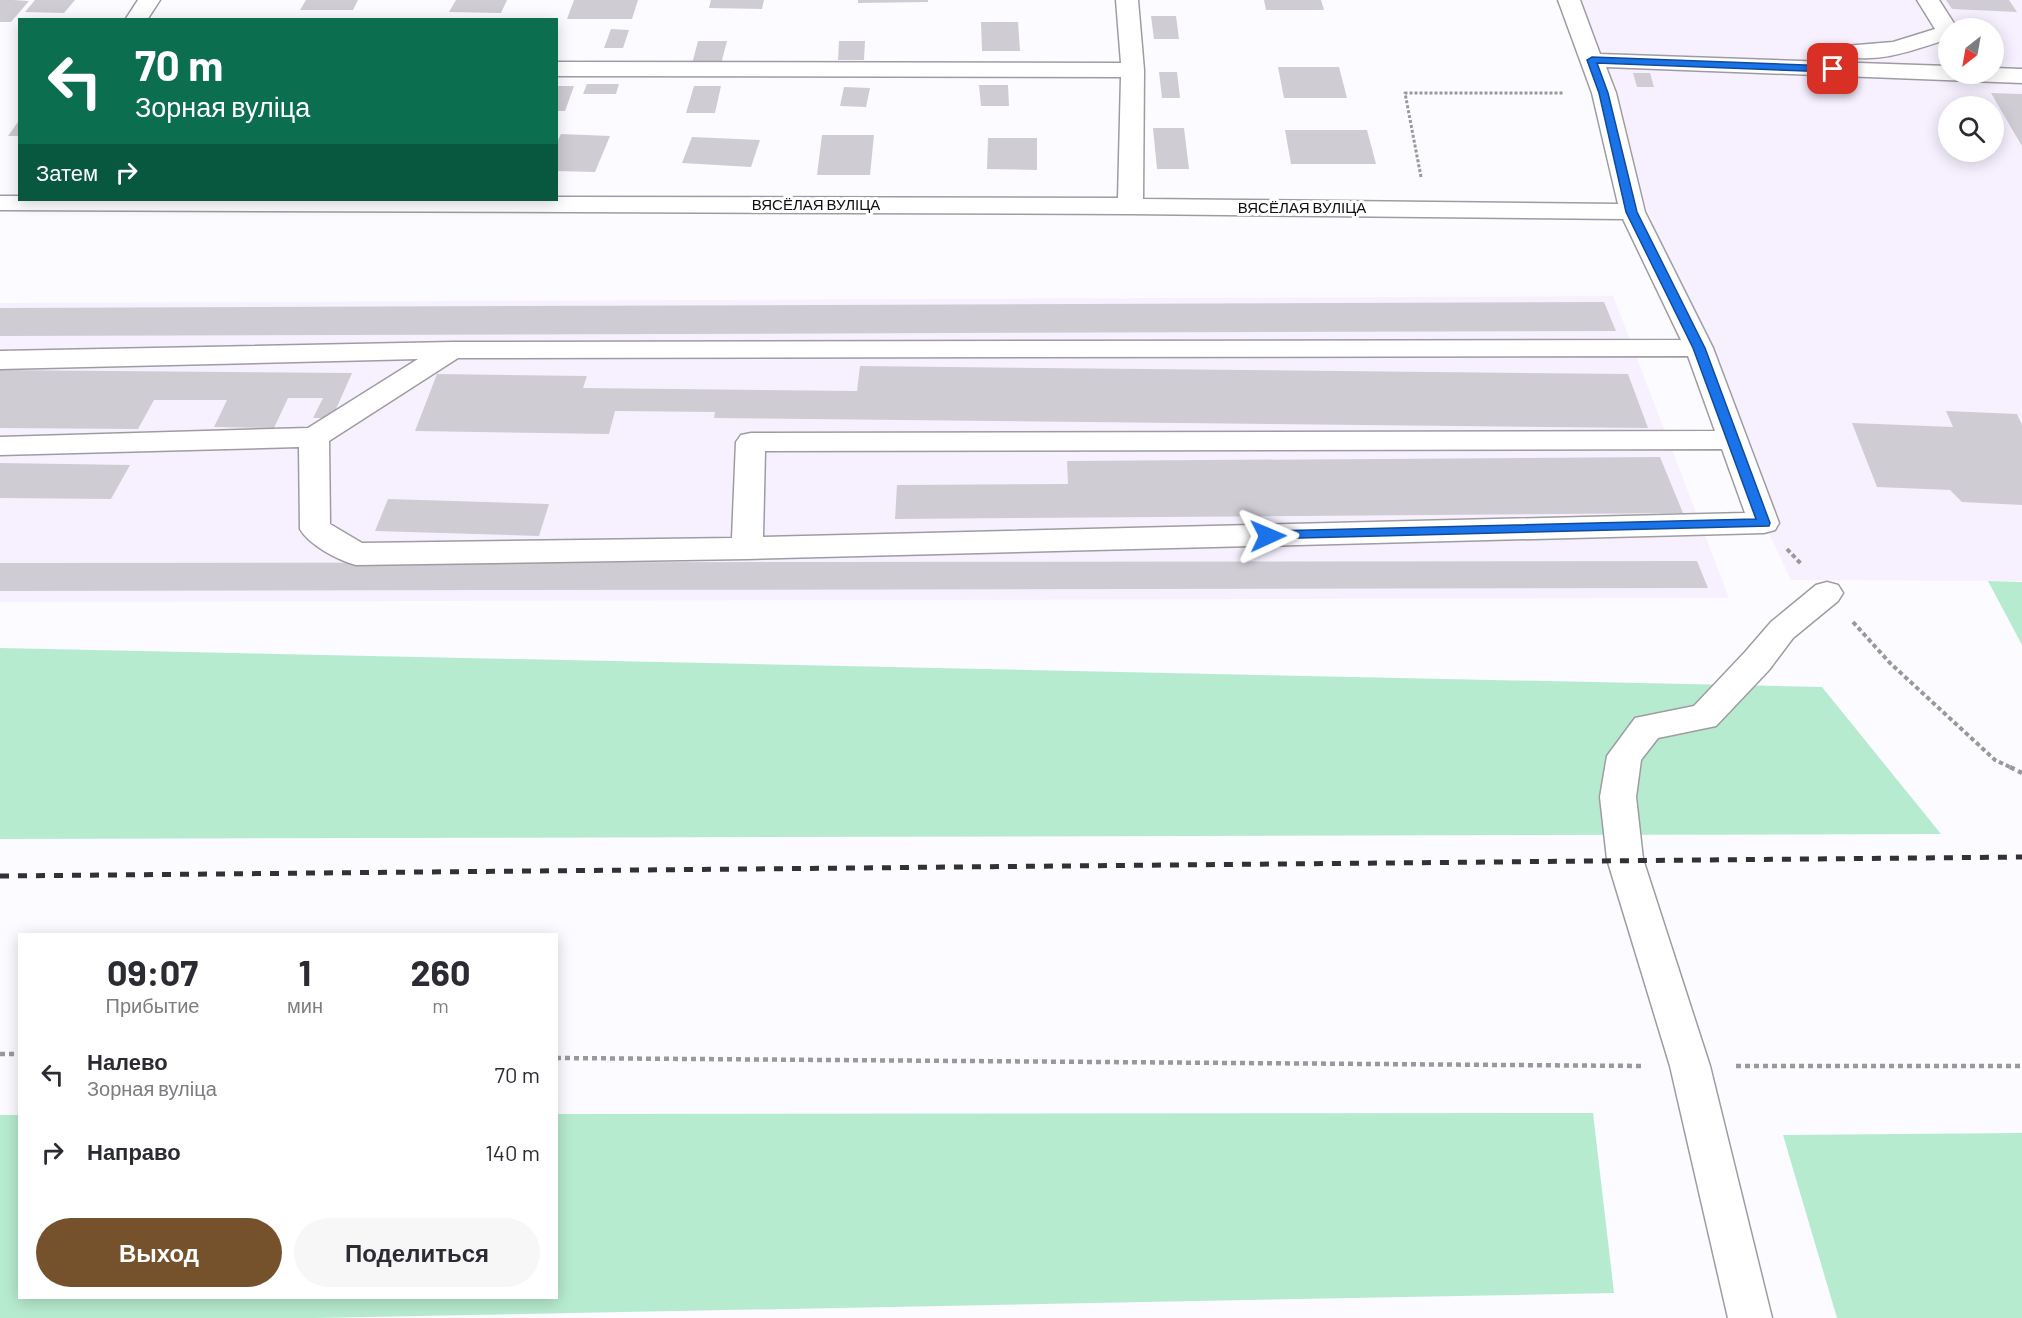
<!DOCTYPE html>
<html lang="ru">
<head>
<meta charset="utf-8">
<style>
	:root { --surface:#fff; --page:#f7f7f7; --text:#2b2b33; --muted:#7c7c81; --accent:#76522c }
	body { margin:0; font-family:Barlow,sans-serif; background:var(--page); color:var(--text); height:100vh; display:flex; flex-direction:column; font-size:22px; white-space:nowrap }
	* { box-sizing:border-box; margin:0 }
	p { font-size:20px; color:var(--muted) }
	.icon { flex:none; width:33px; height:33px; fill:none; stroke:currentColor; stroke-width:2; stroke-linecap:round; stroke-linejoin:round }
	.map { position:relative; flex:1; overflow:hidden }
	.details { position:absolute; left:18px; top:933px; width:540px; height:366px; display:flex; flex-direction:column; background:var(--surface); border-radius:0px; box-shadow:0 3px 15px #0003 }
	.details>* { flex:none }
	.banner { position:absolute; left:18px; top:18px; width:540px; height:183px; border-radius:0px; box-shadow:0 3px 15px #0003; background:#0b6e4f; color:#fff; overflow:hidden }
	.needle { width:39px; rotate:211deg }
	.fabs { position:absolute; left:1938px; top:18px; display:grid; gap:12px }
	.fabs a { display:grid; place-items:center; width:66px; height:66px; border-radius:50%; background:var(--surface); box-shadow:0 3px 15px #0003; font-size:30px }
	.pin { position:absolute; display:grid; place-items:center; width:51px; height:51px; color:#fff; margin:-26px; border-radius:12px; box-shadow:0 3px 9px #0006 }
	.me { position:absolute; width:66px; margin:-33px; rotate:89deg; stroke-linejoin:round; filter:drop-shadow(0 0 4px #0008) }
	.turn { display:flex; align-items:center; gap:21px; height:126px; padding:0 18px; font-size:27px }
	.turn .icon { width:78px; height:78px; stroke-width:2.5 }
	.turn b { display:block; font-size:42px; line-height:51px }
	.then { display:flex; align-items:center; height:57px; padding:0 18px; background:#0003; gap:12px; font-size:22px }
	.eta { display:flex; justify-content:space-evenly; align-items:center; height:102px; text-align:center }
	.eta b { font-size:36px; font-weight:700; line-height:42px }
	.button { display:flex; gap:12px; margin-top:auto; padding:12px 18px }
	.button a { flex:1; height:69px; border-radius:36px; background:var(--accent); color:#fff; font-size:24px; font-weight:700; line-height:69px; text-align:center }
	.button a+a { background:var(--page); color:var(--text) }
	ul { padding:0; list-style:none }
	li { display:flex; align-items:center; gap:18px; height:78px; padding:0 18px }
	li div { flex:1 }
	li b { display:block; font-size:22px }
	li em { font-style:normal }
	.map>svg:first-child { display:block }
	.built { fill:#f7f1ff; fill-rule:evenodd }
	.green { fill:#b7ebcf }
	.building { fill:#cfcdd3 }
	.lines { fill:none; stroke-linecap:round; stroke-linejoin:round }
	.minor-casing { stroke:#9e9ca2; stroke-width:3 }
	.path-far2 { stroke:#99989c; stroke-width:3; stroke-dasharray:3 2; stroke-linecap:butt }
	.path-far1 { stroke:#99989c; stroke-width:4; stroke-dasharray:4.5 3; stroke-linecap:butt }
	.path { stroke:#99989c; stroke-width:4.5; stroke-dasharray:5 4; stroke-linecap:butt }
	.minor { fill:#fff; fill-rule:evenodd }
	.rail { stroke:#323134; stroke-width:5; stroke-dasharray:9 9; stroke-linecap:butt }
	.route { fill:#1a73e8; stroke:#114b97; stroke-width:1.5 }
	.labels { text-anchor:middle; stroke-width:6; stroke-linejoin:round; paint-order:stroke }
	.far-street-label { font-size:15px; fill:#0f0e10; stroke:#fff }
</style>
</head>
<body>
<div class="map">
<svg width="2022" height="1318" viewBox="0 0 2022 1318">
	<rect width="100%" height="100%" fill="#fcfbff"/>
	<path class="built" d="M1572,0H2022V581L1791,580L1764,523L1592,60ZM1948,28H1994V74H1948ZM1948,106H1994V152H1948Z
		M1613,296L1729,598L0,602V303Z"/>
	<path class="green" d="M1988,581L2022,582V645Z
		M0,648L1822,687L1941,834L0,839Z
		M1593,1113L1614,1293L315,1318H0V1115H19L20,1298H556L557,1114Z
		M2022,1133V1318H1837L1783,1135Z"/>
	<path class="building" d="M0,0H13L29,1L11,22H0Z
		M35,0H75L64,13L25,12Z
		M306,0H358L353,10H300Z
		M456,0H507L501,13L449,12Z
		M574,0H638L632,19H567Z
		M711,0H764L762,9L709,8Z
		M858,0H928V2L858,3Z
		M1264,0H1321L1324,10H1266Z
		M1946,0H2009L2017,12L1952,9Z
		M1151,16H1176L1179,39H1154Z
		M981,22H1018L1020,51H982Z
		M611,29L629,30L623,48H604Z
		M698,41H727L721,64H692Z
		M839,41H865L864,60H838Z
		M1278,67H1339L1347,98H1284Z
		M1159,72H1177L1180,98H1162Z
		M1633,73H1650L1654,87H1637Z
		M587,84H619L616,94H583Z
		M979,85H1008L1009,106H981Z
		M556,86H574L565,111H556Z
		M694,86H721L715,113H686Z
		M844,87L870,88L866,107L840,106Z
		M1991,93L2022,94V146L2016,136Z
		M20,119V136H8Z
		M1153,128H1184L1189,169H1157Z
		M1285,130H1367L1376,164H1291Z
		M561,134L610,136L595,172L556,171V144Z
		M822,135H874L870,175H817Z
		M692,137L760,140L751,167L682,163Z
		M988,138H1037V170L987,169Z
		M1604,302L1616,331L0,336V308Z
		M860,366L1628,374L1648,428L714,418L715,412L615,411L609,434L415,431L437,374L587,376L583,388L857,391Z
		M0,370L352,373L332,418H313L323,398H288L274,428L214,427L227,400H154L138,429L0,428Z
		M1946,411L2017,414L2022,425V505L1962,502L1950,490L1877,487L1852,423L1953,427Z
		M1660,457L1683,513L895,519L897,485L1068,484L1067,461Z
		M0,463L130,465L111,499L0,498Z
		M388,499L549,504L539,536L375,531Z
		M1697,561L1708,588L0,591V563Z"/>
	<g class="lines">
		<defs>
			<path id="minor" d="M138,0H160L147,20H125Z
				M1116,0H1138L1144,70L1143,199L1618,204L1592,93L1558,0H1580L1600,54L1948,66V74H1994V68L2022,69V83L1606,67L1616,93L1645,212L1713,348L1779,523L1775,530L1764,533L747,559L356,565C338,560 309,545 300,529L299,447L0,455V437L308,428L418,359L0,369V351L453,342L1681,340L1623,219L1130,214L0,210V196H20V200H556V197L1118,198L1121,77L556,76V62L1121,63ZM1688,356L1715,431L751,433L741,435L736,442L732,538L362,543L330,524L329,441L458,358ZM1722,449L1745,513L763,537L765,451Z
				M1917,0H1939L1957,28H1948V39C1916,49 1880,64 1845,56L1842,51L1845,46L1893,42L1935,29Z
				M1827,582L1838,585L1843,593L1838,601L1793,638L1769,670L1716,726L1658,738L1641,760L1636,797L1643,859L1710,1066L1772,1318H1728L1670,1066L1607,859L1600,797L1607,756L1635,718L1694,706L1745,652L1771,622L1816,585Z"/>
		</defs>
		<use href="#minor" class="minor-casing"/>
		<path class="path-far2" d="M1421,177L1405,93H1564"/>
		<path class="path-far1" d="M1787,549L1802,565
			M1853,622L1890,663L1995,760L2014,769"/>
		<path class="path" d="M2010,767L2022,773
			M0,1054H20
			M556,1058L1645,1066
			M1736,1066H2022"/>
		<use href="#minor" class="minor"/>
		<path class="rail" d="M0,876L2022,857"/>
	</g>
	<path class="route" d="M1592,57L1833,66L1838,69L1833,72L1597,63L1608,93L1637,212L1705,348L1770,523L1769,526L1263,539L1261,536L1263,533L1268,531L1756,519L1693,348L1626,212L1599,93L1587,60Z"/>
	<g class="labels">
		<g class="far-street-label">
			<text x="816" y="210">ВЯСЁЛАЯ ВУЛІЦА</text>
			<text x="1302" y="213">ВЯСЁЛАЯ ВУЛІЦА</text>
		</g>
	</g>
</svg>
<div class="fabs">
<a><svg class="needle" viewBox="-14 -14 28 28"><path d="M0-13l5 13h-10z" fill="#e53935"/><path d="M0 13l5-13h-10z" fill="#7c7c81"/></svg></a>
<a><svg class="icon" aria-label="search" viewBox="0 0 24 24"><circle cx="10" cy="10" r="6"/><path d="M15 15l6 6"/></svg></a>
</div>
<div class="pin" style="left:1833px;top:69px;background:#d93025"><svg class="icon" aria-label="arrive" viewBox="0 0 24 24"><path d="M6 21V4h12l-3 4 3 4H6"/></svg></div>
<svg class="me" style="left:1268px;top:536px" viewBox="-20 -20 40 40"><path d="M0-17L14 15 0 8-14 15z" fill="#1a73e8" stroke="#fff" stroke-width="4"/></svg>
<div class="banner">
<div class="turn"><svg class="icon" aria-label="left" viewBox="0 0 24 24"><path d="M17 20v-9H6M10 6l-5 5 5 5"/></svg><div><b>70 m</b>Зорная вуліца</div></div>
<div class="then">Затем<svg class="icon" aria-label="right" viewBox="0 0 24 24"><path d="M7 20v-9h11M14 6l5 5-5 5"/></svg></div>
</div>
<section class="details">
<div class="eta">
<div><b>09:07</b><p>Прибытие</p></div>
<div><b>1</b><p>мин</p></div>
<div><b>260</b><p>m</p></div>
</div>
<ul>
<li><svg class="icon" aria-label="left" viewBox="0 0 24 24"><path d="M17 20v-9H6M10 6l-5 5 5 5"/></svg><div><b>Налево</b><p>Зорная вуліца</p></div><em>70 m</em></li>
<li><svg class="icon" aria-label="right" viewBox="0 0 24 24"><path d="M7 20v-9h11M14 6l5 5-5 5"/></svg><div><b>Направо</b></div><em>140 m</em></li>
</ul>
<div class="button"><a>Выход</a><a>Поделиться</a></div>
</section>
</div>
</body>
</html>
